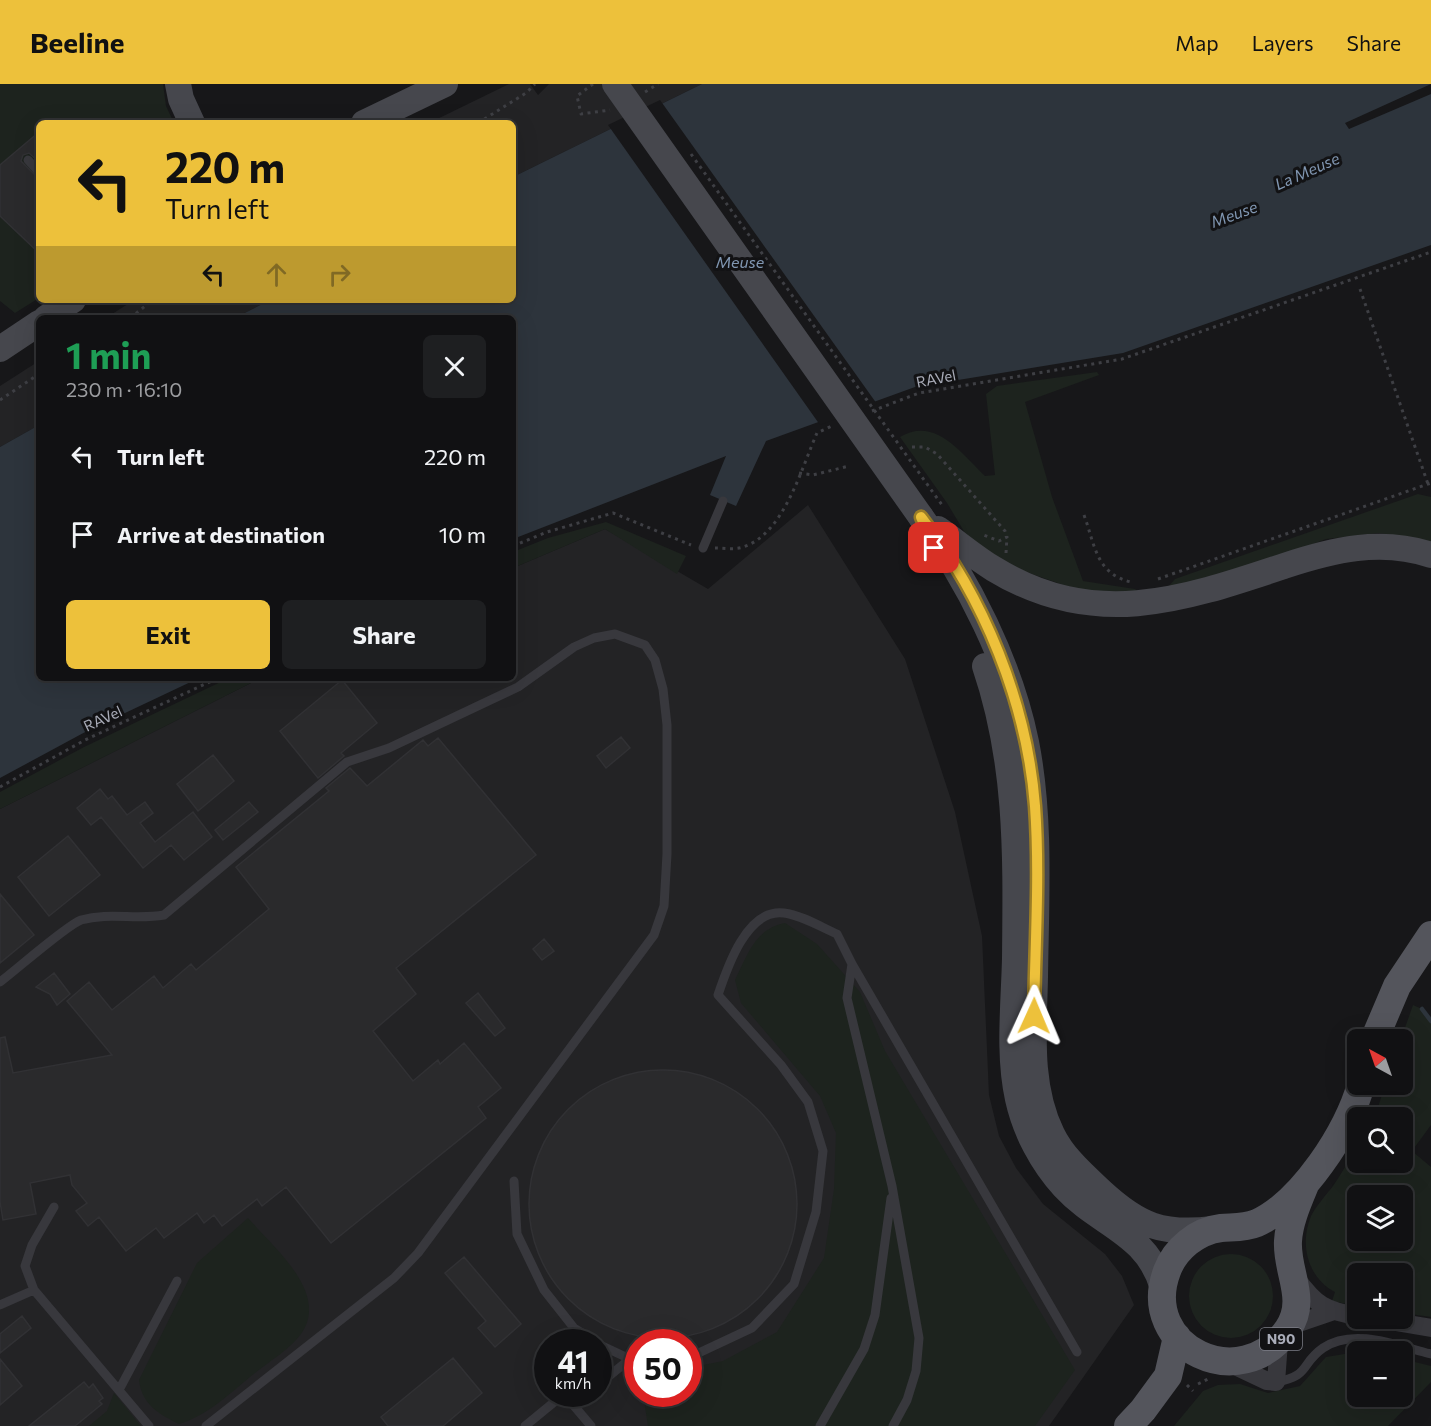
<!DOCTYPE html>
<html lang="en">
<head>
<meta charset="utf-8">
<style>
	:root { --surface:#111113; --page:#1e1f21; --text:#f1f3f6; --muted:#9c9da0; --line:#303133; --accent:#edc13b }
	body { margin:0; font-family:Commissioner,sans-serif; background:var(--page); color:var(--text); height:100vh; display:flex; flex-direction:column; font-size:22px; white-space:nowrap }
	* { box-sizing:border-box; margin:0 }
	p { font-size:20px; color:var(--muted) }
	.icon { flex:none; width:33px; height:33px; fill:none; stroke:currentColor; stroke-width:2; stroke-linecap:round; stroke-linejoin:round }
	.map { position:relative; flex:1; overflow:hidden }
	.drawer { position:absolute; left:36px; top:231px; width:480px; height:366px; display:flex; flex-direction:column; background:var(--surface); border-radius:9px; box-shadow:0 6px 24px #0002,0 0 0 2px var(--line) }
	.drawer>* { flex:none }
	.banner { position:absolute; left:36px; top:36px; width:480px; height:183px; border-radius:9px; box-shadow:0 6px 24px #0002,0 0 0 2px var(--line); background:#edc13b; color:#111; overflow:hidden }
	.needle { width:39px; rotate:320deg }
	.controls { position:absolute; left:1347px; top:945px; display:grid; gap:12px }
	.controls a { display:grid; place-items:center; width:66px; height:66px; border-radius:9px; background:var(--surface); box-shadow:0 6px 24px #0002,0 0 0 2px var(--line); font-size:30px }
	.speed { position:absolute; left:534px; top:1245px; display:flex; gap:12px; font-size:30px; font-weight:700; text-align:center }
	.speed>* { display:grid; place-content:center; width:78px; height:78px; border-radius:50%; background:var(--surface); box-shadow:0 6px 24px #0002,0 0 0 2px var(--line); line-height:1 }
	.speed small { font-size:15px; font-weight:400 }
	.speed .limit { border:9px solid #d22; background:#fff; color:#111 }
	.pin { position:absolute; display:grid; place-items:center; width:51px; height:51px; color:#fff; margin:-26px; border-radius:12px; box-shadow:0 3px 9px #0006 }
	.me { position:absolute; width:66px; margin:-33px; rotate:1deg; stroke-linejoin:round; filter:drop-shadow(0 0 4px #0008) }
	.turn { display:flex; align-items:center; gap:21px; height:126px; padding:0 30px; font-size:27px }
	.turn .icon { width:78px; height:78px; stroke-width:2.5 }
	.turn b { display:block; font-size:42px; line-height:51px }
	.lanes { display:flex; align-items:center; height:57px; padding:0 30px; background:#0003; justify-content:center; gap:30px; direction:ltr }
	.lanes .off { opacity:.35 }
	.round { display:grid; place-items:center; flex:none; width:63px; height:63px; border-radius:9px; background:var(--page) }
	.headline { display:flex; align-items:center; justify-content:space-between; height:102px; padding:0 30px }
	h1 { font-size:36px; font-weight:700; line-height:45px; color:#1e9e55 }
	.primary-button { display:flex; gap:12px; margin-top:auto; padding:12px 30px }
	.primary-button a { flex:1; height:69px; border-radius:9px; background:var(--accent); color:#111; font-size:24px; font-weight:700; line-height:69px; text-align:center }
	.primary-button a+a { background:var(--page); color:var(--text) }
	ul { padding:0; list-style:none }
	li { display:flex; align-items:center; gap:18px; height:78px; padding:0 30px }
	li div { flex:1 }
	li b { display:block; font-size:22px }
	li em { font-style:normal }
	header { display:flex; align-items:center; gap:36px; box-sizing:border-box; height:84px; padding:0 30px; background:var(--accent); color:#111 }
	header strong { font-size:28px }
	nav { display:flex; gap:33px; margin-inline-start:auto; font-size:21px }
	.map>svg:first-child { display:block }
	.built { fill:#232325; fill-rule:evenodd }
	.green { fill:#1d231e; fill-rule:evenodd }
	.water { fill:#2d343c }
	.pier { fill:#171719 }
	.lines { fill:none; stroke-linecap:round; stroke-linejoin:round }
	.stream { stroke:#2d343c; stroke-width:4.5 }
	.building { fill:#2a2a2c; stroke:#313134; stroke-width:1.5 }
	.path { stroke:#3e3f44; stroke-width:3; stroke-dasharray:3 4.5; stroke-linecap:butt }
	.service { stroke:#38383d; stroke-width:9 }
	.minor { stroke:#38383d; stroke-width:18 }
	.secondary { stroke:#46474d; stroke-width:26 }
	.primary { stroke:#54555c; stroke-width:28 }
	.path-bridge { stroke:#3e3f44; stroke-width:3; stroke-dasharray:3 4.5; stroke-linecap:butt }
	.secondary-bridge { stroke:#46474d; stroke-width:26 }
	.route-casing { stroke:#9a7d26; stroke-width:15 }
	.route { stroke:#edc13b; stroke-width:10 }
	.labels { text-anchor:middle; stroke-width:6; stroke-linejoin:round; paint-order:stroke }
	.shield { fill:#121214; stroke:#7c7e87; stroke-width:1.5 }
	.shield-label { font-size:14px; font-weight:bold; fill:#a9acb8 }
	.street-label { font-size:15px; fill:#a9acb8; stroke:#121214 }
	.water-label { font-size:16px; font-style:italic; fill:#8197b2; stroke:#121214 }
</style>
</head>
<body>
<header>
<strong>Beeline</strong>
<nav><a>Map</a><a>Layers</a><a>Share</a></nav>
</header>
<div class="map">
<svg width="1431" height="1342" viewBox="0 0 1431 1342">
	<rect width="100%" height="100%" fill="#171719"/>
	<path class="built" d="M509,0H530L538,11L549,0H702L513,93V39H429Z
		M134,216H270L235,234H106Z
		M39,277V341L0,363V302Z
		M808,421L905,575L955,728L982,852L989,1011L999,1052L1016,1084L1043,1120L1105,1170L1122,1192L1134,1221L1049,1342H0V725L261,594H513V484L605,445L708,505ZM548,1258H598V1310H548ZM638,1258H688V1310H638Z"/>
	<path class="green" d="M0,0H163L166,22L174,39H39V214L15,229L0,217Z
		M1097,288L1099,291L1025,318L1052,413L1083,497L1135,505L1139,508L1137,511L1075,505L1012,483L971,459L947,419L900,353C935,332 961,369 985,392L995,391L986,310L997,302Z
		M1418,410L1431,413V458L1379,449L1326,455L1243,487L1168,503L1175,495Z
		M606,438L686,472L677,490L605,445L513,484V468L548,454Z
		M229,594H261L0,725V708L84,663Z
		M785,839L817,860L860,908L885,967L1075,1286L1035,1342H648L643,1310H688L689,1284L723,1277L777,1248L824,1174L834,1105L836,1049L820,1012L741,919L735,896C748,870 755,845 785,839Z
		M1413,921L1422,925L1431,937V1041L1412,1067L1431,1083V1233L1403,1229L1402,1190H1358L1357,1222L1332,1217L1335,1208C1308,1194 1299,1161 1311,1132C1316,1122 1326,1111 1333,1102C1342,1089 1349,1076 1357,1062L1358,1078H1402V1034L1375,1033L1385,1001L1402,1000L1401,955ZM1358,1112H1402V1156H1358Z
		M248,1134C273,1163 330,1209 301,1250C290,1265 270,1277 255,1289C231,1308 209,1331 179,1340C159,1330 142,1321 139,1296L197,1179Z
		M1189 1212a42 42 0 1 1 84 0a42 42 0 1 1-84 0Z
		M1357,1268L1358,1312H1402L1403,1275L1431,1282V1298L1388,1342H1174L1203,1307L1218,1301L1240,1300L1268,1309L1300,1302L1326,1273Z
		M114,1309L141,1342H89L107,1327Z"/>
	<path class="water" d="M702,0H1431L1345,39L1349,45L1431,10V161L1123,269L915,303L766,357L736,422L710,411L726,372L513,455V234H235L270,216H513V93Z
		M39,341V594H199L87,647L0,694V363Z"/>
	<path class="pier" d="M660,16L877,320L820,341L608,41Z"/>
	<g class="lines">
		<path class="stream" d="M1422,925L1431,937"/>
	</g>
	<path class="building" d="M39,48V78L29,69L23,71L21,77L39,95V169L0,132V81Z
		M342,596L377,639L341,669L344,672L318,694L280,647Z
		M621,653L630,664L606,684L597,672Z
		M438,654L536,771L396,884L416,910L373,947L413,997L438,976L440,980L464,959L501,1004L478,1023L486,1034L331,1159L286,1103L262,1122L257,1115L222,1142L214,1131L204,1139L197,1129L164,1154L156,1144L126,1167L99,1133L88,1142L76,1127L87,1119L72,1101L70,1091L30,1099L36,1130L3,1136L0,1118V954L5,953L13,989L112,971L67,917L89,898L112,926L154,892L163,904L191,880L196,886L269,825L236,783L329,707L326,704L350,684L367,702L423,656L428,662Z
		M213,671L234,697L198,727L177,700Z
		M100,705L108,715L112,712L127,731L145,718L153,729L140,739L155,758L193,728L212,753L184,776L171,761L143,784L101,733L91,741L77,724Z
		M249,718L258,728L223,756L215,746Z
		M68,752L100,791L49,832L18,793Z
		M0,810L34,851L0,879Z
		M544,855L554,867L542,876L533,865Z
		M54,889L70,910L57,921L50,910L36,903Z
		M478,909L505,944L495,952L466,919Z
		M529 1120a134 134 0 1 1 268 0a134 134 0 1 1-268 0Z
		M464,1173L521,1240L495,1263L478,1244L486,1237L445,1189Z
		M22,1232L31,1244L0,1269V1250Z
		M453,1274L482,1309L443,1342H388L381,1333Z
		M0,1275L22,1302L0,1321Z
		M84,1298L89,1304L93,1300L103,1314L99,1317L102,1320L75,1342H29Z"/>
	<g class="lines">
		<path class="path" d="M593,0L577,12L581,30L610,26
			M645,8L658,0
			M478,39L526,9L535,0
			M1360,205L1428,400
			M130,234L153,216
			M0,316L39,290
			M872,327L919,309L1122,275L1431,168
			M912,363H925L937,370L1005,447L1007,453L999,457L981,450
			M799,389L813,391L849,382
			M1084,431C1095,461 1096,490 1131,498
			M513,462L547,448L613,429L691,461
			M715,464C724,464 735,466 743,463C784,450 801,385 817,349L832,342
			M1006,469L1007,453
			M1158,495L1431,399
			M0,703L85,656L218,594
			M1198,1300L1208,1295
			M1187,1301L1193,1307"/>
		<path class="service" d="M28,76L39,88
			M703,464L723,417
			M0,898C16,886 67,841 81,836C109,828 136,836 164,831L347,678L389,664L518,603L574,563L594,554L615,550L645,561L655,576L663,605L667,641V770L664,822L654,851L418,1169L394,1194L206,1342
			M514,1097L517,1150L544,1206L574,1244L597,1258
			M54,1123L32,1161L25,1182L34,1206L149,1342
			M0,1221L34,1206
			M598,1260L630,1275H638
			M688,1274L752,1244L794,1200L816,1128L823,1067L808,1018L781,981L718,911C727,884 747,824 784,829C801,831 821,843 837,850L852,880
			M1276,1298C1311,1292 1300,1280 1323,1264C1354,1243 1398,1262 1431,1270
			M598,1301L630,1275
			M119,1306L177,1197
			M564,1310L591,1342
			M574,1321L588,1310
			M525,1342L564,1310
			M820,1342L864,1265L875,1231L891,1114
			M893,1342L907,1316L916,1287L919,1254L892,1102L847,914L852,880L1077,1268"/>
		<path class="minor" d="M1296,1194C1316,1221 1325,1227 1358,1232
			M1372,1234L1431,1244
			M1290,1242L1331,1228
			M1229,1279L1267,1297L1276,1298L1279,1258"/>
		<path class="secondary" d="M178,0L181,15L192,39
			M364,39L445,0
			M46,234L73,216
			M0,265L39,239
			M921,433C968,495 1010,580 1026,658C1041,734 1036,815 1035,893C1034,945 1028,1002 1052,1050C1063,1073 1084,1091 1102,1108C1139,1142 1163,1151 1213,1145
			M938,445C957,458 974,473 994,485C1094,546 1182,516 1284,482C1332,466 1381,454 1431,471
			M985,582C1018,679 1016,773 1015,874C1014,920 1008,970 1018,1015C1025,1047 1042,1079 1064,1103C1100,1142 1147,1148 1163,1204"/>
		<path class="primary" d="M1374,956L1397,902L1431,851
			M1305,1101C1298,1118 1289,1138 1288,1157C1286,1188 1308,1215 1288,1245C1242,1313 1138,1264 1167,1187C1175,1165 1197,1147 1221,1144C1233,1143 1245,1144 1257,1139C1301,1119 1349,1047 1361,1000
			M1128,1342L1143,1326L1168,1292L1177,1253"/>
		<path class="path-bridge" d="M691,70L942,421"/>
		<path class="secondary-bridge" d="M615,0L921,433"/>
	</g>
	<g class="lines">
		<defs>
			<path id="route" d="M934,464L921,433C984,513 1027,619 1035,722C1040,791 1035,862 1034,932"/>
		</defs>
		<use href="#route" class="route-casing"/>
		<use href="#route" class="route"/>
	</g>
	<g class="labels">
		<rect class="shield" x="1260" y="1244" width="42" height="22" rx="4.5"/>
		<g class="shield-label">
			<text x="1281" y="1260">N90</text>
		</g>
		<g class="street-label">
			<text transform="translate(936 295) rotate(-11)" y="5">RAVel</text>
			<text transform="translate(103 635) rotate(-25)" y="5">RAVel</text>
		</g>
		<g class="water-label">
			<text transform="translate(1307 87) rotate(-24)" y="6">La Meuse</text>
			<text transform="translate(1234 130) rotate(-20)" y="6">Meuse</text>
			<text x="740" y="184">Meuse</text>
		</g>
	</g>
</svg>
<div class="controls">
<a><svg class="needle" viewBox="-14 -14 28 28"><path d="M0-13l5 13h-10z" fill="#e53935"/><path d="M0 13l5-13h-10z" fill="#9c9da0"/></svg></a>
<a><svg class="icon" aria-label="search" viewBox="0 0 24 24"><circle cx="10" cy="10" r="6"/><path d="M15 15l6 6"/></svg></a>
<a><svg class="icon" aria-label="layers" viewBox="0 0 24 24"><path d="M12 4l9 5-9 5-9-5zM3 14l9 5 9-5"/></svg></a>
<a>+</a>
<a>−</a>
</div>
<div class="speed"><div>41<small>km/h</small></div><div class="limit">50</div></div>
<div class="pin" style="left:934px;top:464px;background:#d93025"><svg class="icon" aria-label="arrive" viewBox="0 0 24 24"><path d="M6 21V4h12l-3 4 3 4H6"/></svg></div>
<svg class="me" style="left:1034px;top:932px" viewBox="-20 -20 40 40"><path d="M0-17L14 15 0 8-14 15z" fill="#edc13b" stroke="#fff" stroke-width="4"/></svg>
<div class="banner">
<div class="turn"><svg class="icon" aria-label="left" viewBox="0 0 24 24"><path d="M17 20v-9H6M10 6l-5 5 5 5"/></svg><div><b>220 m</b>Turn left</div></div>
<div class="lanes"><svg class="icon" aria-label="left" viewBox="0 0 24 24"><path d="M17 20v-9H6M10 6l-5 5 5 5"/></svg><svg class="icon off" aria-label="ahead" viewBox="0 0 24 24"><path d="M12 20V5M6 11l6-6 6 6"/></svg><svg class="icon off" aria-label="right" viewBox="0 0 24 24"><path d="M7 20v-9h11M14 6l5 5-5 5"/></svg></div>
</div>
<section class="drawer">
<div class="headline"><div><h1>1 min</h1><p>230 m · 16:10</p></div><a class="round"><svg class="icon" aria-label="close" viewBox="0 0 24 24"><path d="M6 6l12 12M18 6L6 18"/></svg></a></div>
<ul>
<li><svg class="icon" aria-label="left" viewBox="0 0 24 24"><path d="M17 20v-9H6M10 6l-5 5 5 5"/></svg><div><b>Turn left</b></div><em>220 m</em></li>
<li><svg class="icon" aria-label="arrive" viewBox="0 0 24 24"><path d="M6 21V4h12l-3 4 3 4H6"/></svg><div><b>Arrive at destination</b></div><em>10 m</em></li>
</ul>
<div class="primary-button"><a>Exit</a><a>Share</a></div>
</section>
</div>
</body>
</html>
